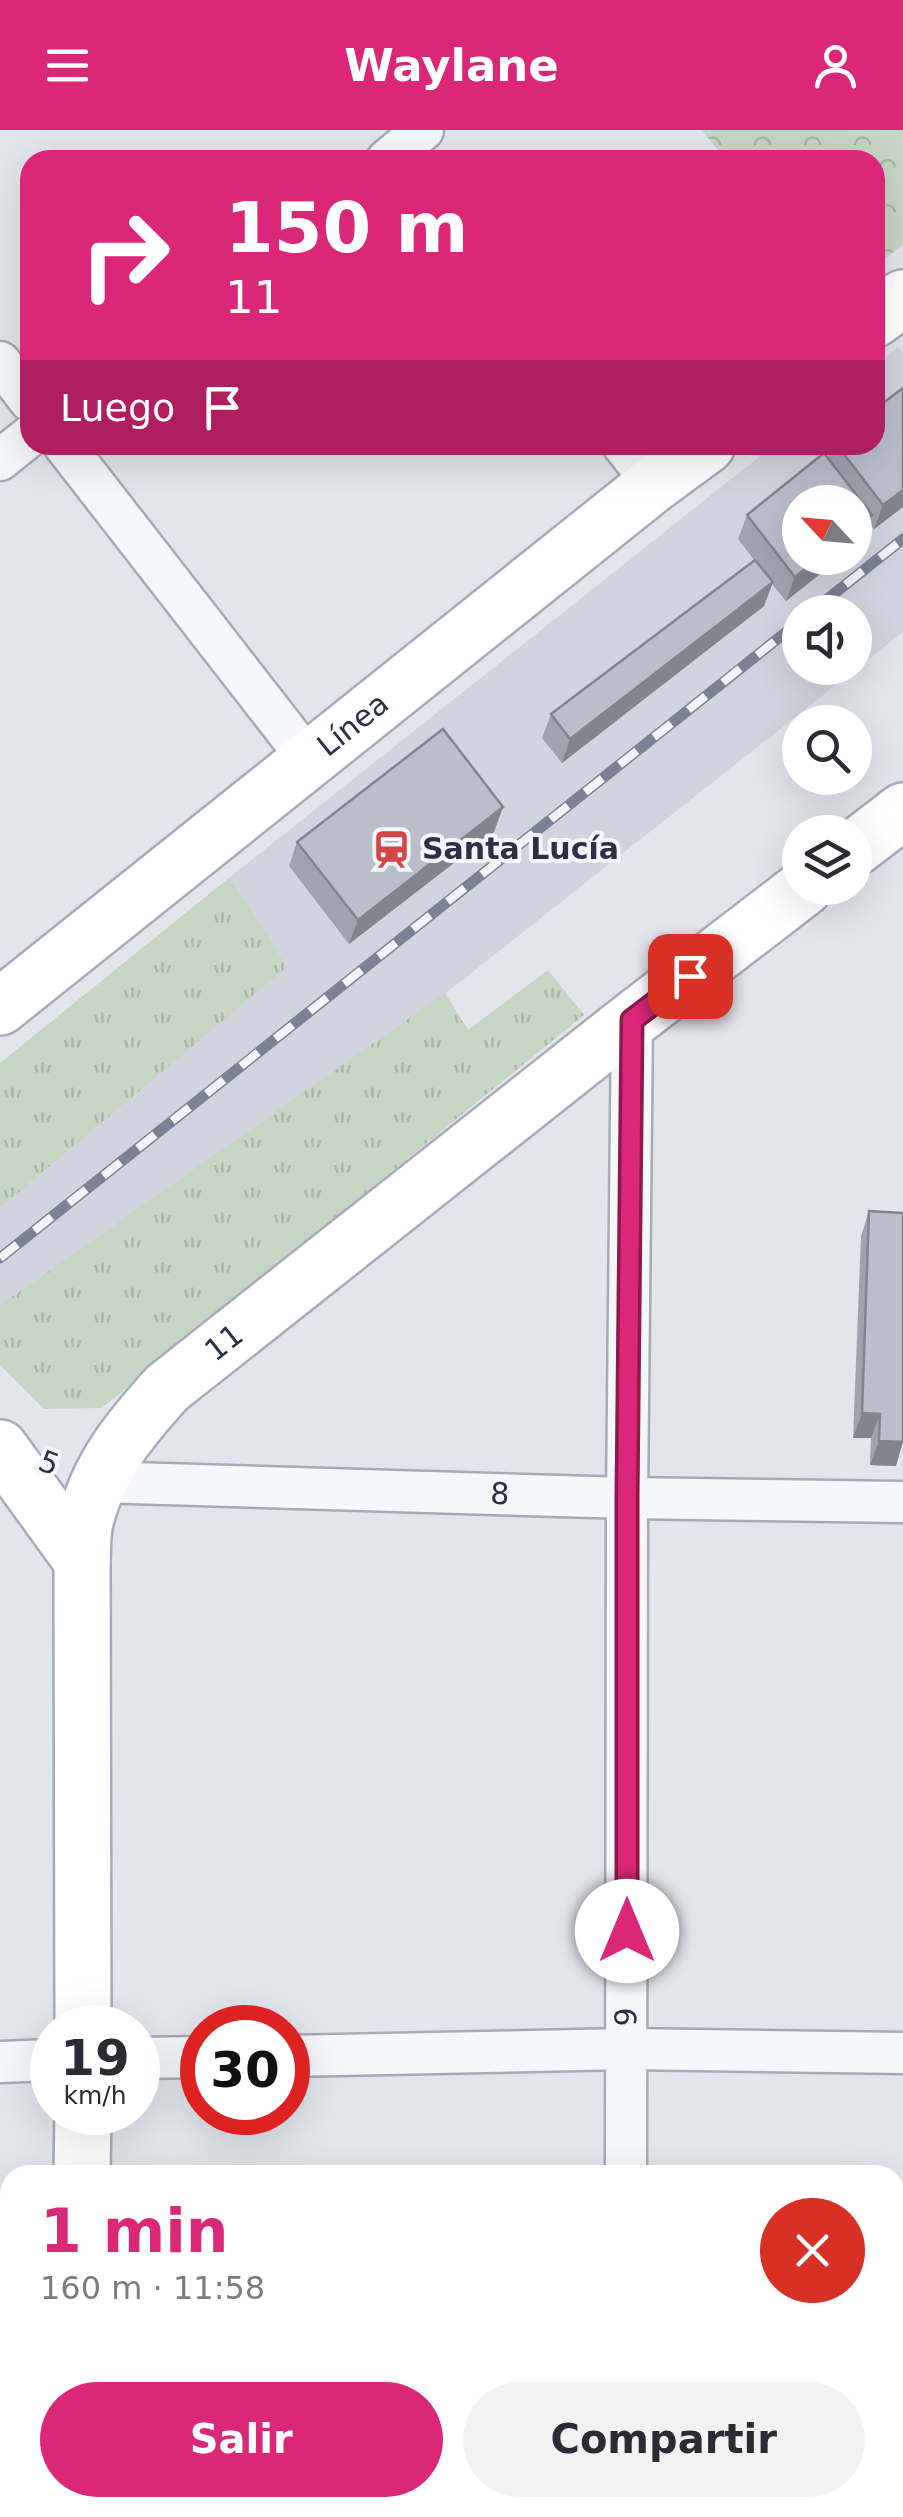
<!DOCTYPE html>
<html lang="es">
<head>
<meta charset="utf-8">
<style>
	:root { --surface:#fff; --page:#f2f2f3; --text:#2b2b33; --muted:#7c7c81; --accent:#db2777 }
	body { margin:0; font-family:"DejaVu Sans",sans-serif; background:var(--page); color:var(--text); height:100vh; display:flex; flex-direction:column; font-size:38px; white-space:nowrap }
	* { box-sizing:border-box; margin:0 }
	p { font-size:32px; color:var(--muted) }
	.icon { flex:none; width:55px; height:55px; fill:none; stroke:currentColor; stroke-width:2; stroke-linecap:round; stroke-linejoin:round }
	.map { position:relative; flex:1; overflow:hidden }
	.panel { position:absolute; left:0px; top:2035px; width:905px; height:352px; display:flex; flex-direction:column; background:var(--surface); border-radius:30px 30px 0 0; box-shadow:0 10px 40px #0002 }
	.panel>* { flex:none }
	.hud { position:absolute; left:20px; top:20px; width:865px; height:305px; border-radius:30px; box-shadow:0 10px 40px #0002; background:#db2777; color:#fff; overflow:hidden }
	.needle { width:65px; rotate:296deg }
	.controls { position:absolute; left:782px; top:355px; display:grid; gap:20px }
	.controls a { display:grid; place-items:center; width:90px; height:90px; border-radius:50%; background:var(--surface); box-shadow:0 10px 40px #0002; font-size:50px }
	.speed { position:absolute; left:30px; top:1875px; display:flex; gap:20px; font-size:50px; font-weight:700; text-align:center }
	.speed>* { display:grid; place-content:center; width:130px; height:130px; border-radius:50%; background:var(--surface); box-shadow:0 10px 40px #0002; line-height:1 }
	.speed small { font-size:25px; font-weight:400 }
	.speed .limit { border:15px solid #d22; background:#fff; color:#111 }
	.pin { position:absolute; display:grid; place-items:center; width:85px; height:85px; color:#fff; margin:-42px; border-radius:20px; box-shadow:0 5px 15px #0006 }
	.me { position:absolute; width:110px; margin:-55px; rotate:0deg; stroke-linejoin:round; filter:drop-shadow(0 0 8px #0008) }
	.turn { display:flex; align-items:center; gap:35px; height:210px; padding:0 40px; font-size:45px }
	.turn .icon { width:130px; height:130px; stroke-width:2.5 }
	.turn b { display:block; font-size:70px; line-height:85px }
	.then { display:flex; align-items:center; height:95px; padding:0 40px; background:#0003; gap:20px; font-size:38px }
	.round { display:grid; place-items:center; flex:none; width:105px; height:105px; border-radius:52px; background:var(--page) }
	.overview { display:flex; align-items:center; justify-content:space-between; height:170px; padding:0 40px }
	h1 { font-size:60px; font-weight:800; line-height:75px; color:var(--accent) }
	.button { display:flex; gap:20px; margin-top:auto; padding:20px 40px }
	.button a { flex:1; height:115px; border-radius:60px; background:var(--accent); color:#fff; font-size:40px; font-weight:800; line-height:115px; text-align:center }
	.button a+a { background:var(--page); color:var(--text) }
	header { display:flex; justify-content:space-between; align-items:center; height:130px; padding:0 40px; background:var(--accent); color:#fff; font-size:45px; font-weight:800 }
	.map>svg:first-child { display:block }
	.built { fill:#d1d4de; fill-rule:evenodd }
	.grass { fill:url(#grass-tufts) }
	.park { fill:url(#park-crowns) }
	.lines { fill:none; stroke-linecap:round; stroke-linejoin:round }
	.street-casing { stroke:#a8abb7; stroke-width:45 }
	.secondary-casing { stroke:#a8abb7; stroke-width:60 }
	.street { stroke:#f6f7fa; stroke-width:40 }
	.secondary { stroke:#fff; stroke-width:55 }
	.rail-casing { stroke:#7c8296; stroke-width:11 }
	.rail { stroke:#f3f5f9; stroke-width:8; stroke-dasharray:22; stroke-linecap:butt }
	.wall { fill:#a0a3ae }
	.shaded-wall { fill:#82858d }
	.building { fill:#babeca; stroke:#82858d; stroke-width:2.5 }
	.route-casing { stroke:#8e194d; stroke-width:25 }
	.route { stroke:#db2777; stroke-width:18 }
	.labels { text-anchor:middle; stroke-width:8; stroke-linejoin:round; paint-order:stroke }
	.street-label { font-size:30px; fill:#2a3045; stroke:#f3f5f9 }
	.poi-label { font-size:30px; font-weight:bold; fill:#2a3045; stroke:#f3f5f9; text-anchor:start }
</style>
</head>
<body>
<header><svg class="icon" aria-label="menu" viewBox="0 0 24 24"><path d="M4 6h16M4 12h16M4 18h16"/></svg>Waylane<svg class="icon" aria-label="person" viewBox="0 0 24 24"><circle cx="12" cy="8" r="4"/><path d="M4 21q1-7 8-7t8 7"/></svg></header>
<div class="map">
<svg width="903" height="2387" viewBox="0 0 903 2387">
	<defs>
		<pattern id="grass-tufts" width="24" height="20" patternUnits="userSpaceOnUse" patternTransform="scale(2.5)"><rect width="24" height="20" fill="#c6d6c4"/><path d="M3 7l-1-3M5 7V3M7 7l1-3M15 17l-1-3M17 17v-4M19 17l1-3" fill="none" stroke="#aab8aa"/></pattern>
		<pattern id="park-crowns" width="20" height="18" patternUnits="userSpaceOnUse" patternTransform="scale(2.5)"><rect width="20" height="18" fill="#c6d6c4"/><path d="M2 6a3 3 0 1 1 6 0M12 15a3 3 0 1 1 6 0" fill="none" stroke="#aab8aa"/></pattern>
	</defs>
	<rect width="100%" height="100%" fill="#e3e5ec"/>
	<path class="built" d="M898,217L903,223V502L446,863L0,1175V1078L286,837L230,747L774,315H875V235ZM800,372H855V428H800ZM800,482H855V538H800Z"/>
	<path class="grass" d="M230,747L287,837L0,1078V933Z
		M548,840L584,885L102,1278L44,1279L0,1235V1175L445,863L468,900Z"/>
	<path class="park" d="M702,0H903V115L875,136V30H726Z"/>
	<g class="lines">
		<defs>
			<g id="street">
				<path d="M387,30L423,0"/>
				<path d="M0,232L30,271"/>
				<path d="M64,315L309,630"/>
				<path d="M623,315L654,354"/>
				<path d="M0,330L30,306"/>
				<path id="s1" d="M98,1352L627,1368L903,1372"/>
				<path d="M288,1926L627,1919L903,1923"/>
				<path d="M138,1928L202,1927"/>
				<path d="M0,1932L52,1930"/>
				<path id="s2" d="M626,2045L627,1368L632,890"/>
				<path d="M622,2387V2378"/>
			</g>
			<g id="secondary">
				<path d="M875,189L903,168"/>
				<path d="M855,718L903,681"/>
				<path id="s3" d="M0,877L654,354L707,315"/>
				<path d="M0,1318L82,1431"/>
				<path id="s4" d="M83,1898L82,1431C83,1418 82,1404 85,1392C98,1337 130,1299 167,1258L632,890L804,758"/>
				<path d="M82,2045L83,1982"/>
				<path d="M78,2387V2378"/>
			</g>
		</defs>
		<use href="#street" class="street-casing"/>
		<use href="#secondary" class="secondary-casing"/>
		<use href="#street" class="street"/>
		<use href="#secondary" class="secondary"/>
		<defs>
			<path id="rail" d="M811,482L903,409
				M0,1128L800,491"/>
		</defs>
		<use href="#rail" class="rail-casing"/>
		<use href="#rail" class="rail"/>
	</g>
	<path class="wall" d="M832,315H875L903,377L874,399L869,393L863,409L855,416V372L840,428L786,471L772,454L764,476L562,633L542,608L551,584L755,431L738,409L747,385L828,328Z
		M494,702L349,814L289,736L297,712Z
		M869,1081L896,1336L870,1335L871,1308H853L861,1106Z"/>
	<path class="shaded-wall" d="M903,360V377L874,399L883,375Z
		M872,385L863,409L855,416V399Z
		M819,428H840L786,471L795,447Z
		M773,452L764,476L562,633L570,609Z
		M503,677L494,702L349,814L358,790Z
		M862,1283L880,1284L871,1308H853Z
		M879,1311L903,1312L896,1336L870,1335Z"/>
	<path class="building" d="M903,258V360L883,375L837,315H875V279Z
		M824,323L872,385L855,399V372H800V428H819L795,447L747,385Z
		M755,430L773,452L570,609L551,584Z
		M443,599L503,677L358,790L297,712Z
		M869,1081L903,1083V1312L879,1311L880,1284L862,1283Z"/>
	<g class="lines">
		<defs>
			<path id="route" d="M627,1801V1368L632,890L690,846"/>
		</defs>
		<use href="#route" class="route-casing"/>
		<use href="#route" class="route"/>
	</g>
	<defs>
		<symbol id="station-bare" viewBox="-9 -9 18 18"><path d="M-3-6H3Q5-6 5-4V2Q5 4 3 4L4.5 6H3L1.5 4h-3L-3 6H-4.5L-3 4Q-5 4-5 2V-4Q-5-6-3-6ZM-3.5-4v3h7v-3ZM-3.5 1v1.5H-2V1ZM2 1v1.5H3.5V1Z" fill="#d34648" stroke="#f3f5f9" stroke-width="2.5" paint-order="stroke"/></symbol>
	</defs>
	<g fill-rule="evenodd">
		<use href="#station-bare" x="364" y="692" width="55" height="55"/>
	</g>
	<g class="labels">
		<g class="street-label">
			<text dy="10" stroke="none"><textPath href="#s3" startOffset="452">Línea</textPath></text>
			<text dy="10" stroke="none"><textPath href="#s4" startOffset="738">11</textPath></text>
			<text transform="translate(49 1333) rotate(21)" y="10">5</text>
			<text dy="10" stroke="none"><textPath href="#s1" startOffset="402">8</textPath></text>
			<text dy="10" stroke="none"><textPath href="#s2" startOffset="158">9</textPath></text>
		</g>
		<g class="poi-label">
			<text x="422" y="729">Santa Lucía</text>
		</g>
	</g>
</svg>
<div class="controls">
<a><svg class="needle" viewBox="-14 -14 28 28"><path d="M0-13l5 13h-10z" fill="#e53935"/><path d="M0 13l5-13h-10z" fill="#7c7c81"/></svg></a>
<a><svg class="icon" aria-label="sound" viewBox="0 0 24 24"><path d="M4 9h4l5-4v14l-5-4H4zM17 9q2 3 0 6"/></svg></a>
<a><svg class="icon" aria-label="search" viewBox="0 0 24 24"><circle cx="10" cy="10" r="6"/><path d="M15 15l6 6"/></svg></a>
<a><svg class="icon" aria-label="layers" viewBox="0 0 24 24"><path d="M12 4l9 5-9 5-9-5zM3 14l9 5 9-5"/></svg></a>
</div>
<div class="speed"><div>19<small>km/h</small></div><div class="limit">30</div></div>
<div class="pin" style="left:690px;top:846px;background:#d93025"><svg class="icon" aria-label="arrive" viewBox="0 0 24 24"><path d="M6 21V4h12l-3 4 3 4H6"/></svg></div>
<svg class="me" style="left:627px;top:1801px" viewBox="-20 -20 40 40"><circle r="19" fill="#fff"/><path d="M0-13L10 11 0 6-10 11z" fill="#db2777"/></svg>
<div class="hud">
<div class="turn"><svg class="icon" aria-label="right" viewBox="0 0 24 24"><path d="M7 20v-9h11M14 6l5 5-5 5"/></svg><div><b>150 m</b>11</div></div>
<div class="then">Luego<svg class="icon" aria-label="arrive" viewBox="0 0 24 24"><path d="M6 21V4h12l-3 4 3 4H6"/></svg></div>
</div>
<section class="panel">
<div class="overview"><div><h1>1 min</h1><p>160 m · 11:58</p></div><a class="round" style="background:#d93025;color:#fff"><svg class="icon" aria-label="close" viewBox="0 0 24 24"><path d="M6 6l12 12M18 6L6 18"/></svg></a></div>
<div class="button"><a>Salir</a><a>Compartir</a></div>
</section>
</div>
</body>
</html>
